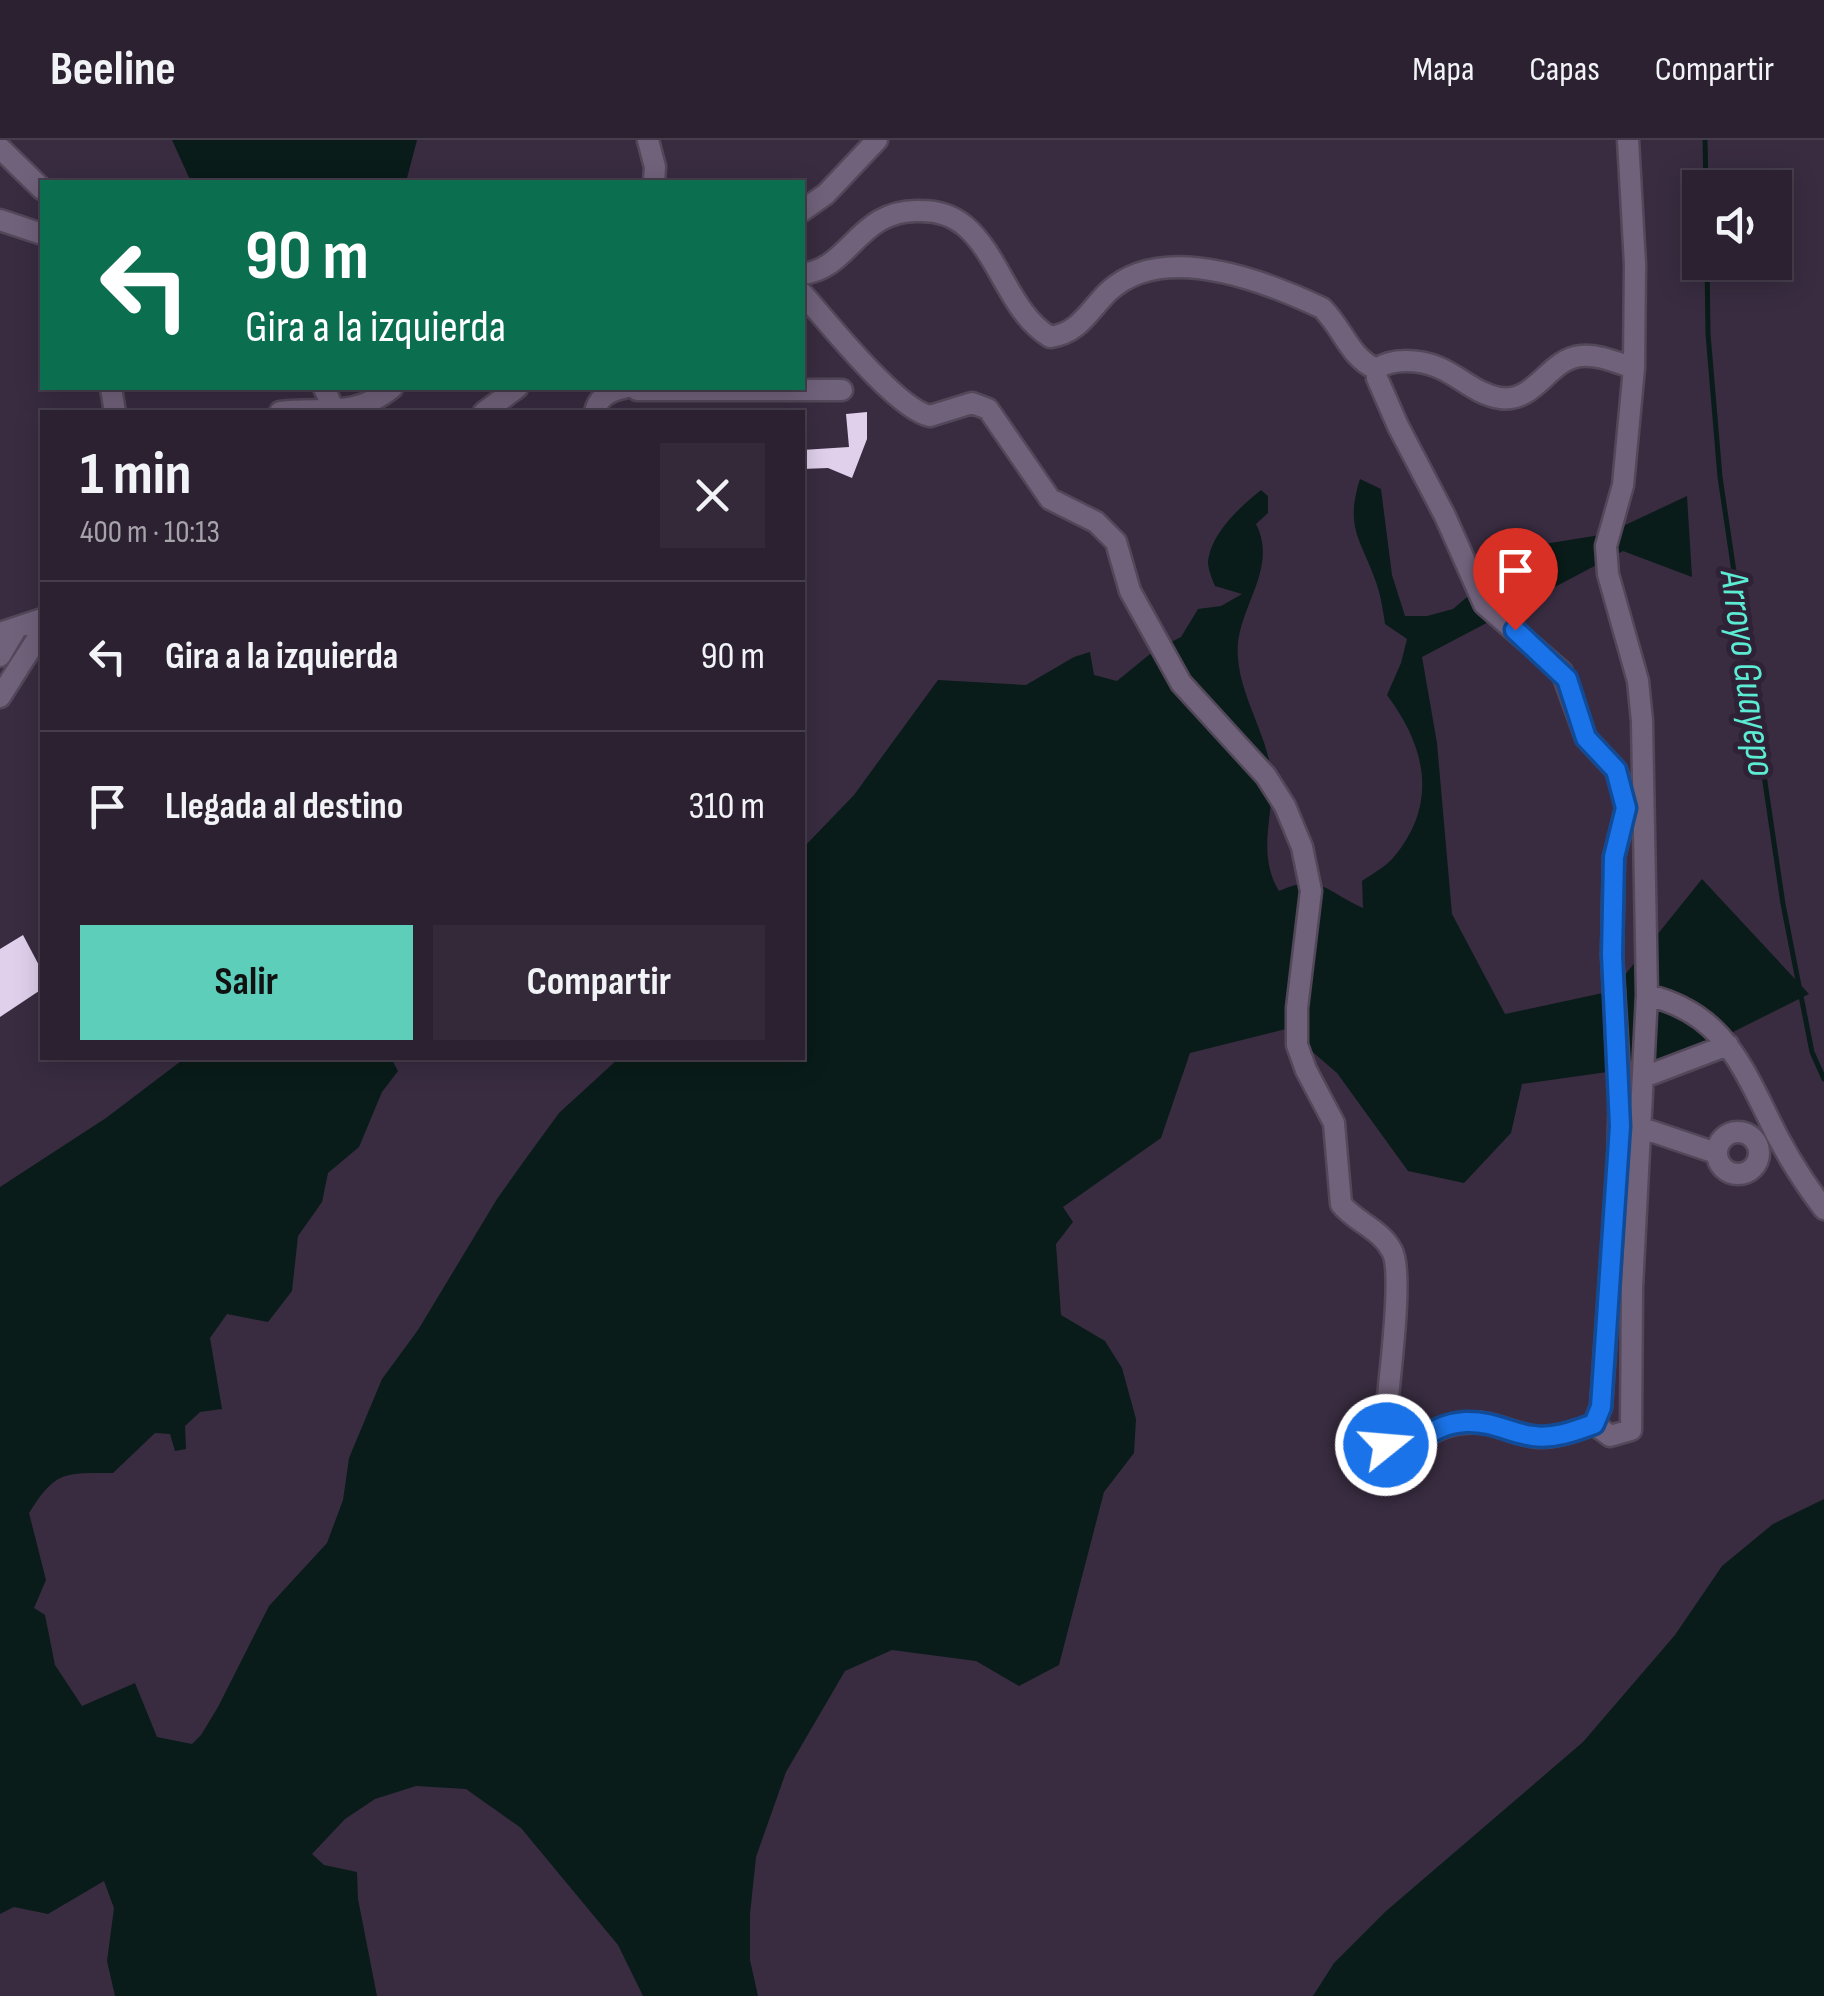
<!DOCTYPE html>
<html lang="es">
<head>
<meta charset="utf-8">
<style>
	:root { --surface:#2b2131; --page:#332939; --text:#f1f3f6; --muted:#a6a3ab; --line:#473e4d; --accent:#5cceba }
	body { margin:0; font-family:"Sofia Sans Condensed",sans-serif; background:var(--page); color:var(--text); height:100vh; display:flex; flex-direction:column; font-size:38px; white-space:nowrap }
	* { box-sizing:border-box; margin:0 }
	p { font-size:32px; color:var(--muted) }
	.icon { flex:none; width:55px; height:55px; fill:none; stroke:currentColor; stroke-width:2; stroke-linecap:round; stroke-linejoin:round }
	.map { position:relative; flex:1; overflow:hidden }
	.side { position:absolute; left:40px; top:270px; width:765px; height:650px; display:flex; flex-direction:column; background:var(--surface); border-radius:0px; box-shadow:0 5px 25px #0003,0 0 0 2px var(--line) }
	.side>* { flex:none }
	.guide { position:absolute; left:40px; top:40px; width:765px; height:210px; border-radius:0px; box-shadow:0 5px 25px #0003,0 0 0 2px var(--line); background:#0b6e4f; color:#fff; overflow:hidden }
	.tools { position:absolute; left:1682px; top:30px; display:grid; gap:20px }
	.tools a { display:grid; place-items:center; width:110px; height:110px; border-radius:0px; background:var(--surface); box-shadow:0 5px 25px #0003,0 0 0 2px var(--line); font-size:50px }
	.pin { position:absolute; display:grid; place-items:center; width:85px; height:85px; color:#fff; margin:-102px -42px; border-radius:50% 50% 50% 0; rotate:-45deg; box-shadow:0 0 10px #0007 }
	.pin .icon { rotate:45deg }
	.me { position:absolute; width:110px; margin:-55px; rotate:73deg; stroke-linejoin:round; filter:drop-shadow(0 0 8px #0008) }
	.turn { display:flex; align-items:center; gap:35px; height:210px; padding:0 40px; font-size:45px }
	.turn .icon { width:130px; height:130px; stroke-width:2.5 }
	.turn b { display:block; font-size:70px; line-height:85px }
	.round { display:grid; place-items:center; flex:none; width:105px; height:105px; border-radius:0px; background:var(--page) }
	.headline { display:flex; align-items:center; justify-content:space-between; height:170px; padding:0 40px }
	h1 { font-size:60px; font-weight:700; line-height:75px }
	.button { display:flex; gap:20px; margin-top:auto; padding:20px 40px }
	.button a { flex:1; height:115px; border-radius:0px; background:var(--accent); color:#111; font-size:40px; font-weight:700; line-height:115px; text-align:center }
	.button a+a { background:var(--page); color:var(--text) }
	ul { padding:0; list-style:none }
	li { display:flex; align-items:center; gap:30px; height:150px; padding:0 40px; border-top:2px solid var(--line) }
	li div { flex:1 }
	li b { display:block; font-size:38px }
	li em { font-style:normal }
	header { display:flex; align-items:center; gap:60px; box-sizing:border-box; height:140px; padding:0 50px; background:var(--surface); border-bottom:2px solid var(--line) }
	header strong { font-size:48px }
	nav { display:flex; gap:55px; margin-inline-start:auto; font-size:35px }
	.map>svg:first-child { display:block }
	.water { fill:#091c19 }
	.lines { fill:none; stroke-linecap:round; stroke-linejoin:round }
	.stream { stroke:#091c19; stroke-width:5 }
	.building { fill:#e0d0ec }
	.minor-casing { stroke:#53485a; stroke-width:25 }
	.minor { stroke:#71627b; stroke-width:20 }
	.route-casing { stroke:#114b97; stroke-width:25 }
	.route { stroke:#1a73e8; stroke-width:18 }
	.labels { text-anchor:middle; stroke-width:10; stroke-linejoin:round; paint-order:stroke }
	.water-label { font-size:40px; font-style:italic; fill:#5cebd3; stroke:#2f2237 }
</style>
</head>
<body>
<header>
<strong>Beeline</strong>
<nav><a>Mapa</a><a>Capas</a><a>Compartir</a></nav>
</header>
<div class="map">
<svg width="1824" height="1856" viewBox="0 0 1824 1856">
	<rect width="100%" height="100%" fill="#392c41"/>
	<path class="water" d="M172,0H417L406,42H191Z
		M1360,339L1381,349L1392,435L1405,476H1427L1453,469L1526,407L1606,394L1687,356L1692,437L1623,411L1422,517L1437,603L1452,774L1505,874L1612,851L1702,739L1809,854L1671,923L1522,944L1511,993L1464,1043L1408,1031L1337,933L1286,889L1190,913L1161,998L1063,1067L1073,1082L1056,1104L1061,1175L1105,1201L1122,1228L1136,1279L1134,1313L1104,1352L1059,1525L1019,1546L976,1521L892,1510L845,1531L786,1632L756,1717L750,1774V1820L758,1856H643L618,1805L521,1688L466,1649L416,1646L375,1659L345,1679L312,1714L324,1725L357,1732L358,1759L377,1856H115L107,1821L114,1768L104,1741L48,1774L14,1767L0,1774V1047L106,978L185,918H391L398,931L382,952L359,1007L328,1033L322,1062L298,1096L292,1151L268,1182L227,1174L210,1198L222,1269L200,1272L185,1286L186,1309L175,1311L170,1294L155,1293L113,1333C65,1333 56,1330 29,1373L46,1440L34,1468L45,1475L55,1525L82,1566L135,1543L157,1597L192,1604L201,1595L218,1567L269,1466L327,1403L343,1360L349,1318L382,1239L418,1190L497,1059L524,1021L559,973L619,918H802L803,708L854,655L938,540L1026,545L1074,517L1090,512L1094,535L1117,541L1155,510L1181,497L1198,469L1221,466L1242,454L1215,446C1212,439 1208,429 1208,422C1211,393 1240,367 1261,350L1268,356V373L1256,384C1280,431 1233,471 1238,518C1241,557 1265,591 1271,630C1276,674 1255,711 1279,751C1320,733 1325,751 1363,768L1362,741C1372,734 1385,727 1393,718C1439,664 1426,607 1387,555L1401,523L1407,499L1385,484C1383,471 1381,457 1377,445C1362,400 1344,390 1360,339Z
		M1824,1359V1856H1313L1334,1823L1385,1772L1583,1602L1675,1495L1722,1426L1773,1384Z"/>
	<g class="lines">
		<path class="stream" d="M1705,0L1706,48
			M1707,122L1708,194L1720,337L1783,764L1812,912L1824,939"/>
	</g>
	<path class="building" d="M867,272V299L852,338L828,328L802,329V310L849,307L846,274Z
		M23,795L42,831V849L0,877V809Z"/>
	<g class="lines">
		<defs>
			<path id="minor" d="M648,0L655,27L654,42
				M0,8L42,49
				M802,71L826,54L877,0
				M0,80L42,94
				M802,134C851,129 858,68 921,71C937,71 953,76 965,86C1000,116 1010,173 1050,197C1080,193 1089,170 1109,151C1164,101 1265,141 1322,168C1343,188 1349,217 1376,229L1377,238L1398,286L1445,376L1484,464L1562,532L1586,598L1616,630L1624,655L1626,669L1614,717L1612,815L1620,948L1618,1024L1601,1267L1594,1284C1575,1291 1552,1300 1531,1296C1503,1291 1495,1280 1462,1283C1430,1286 1410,1312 1389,1312L1384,1298C1386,1262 1405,1134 1392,1111C1381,1089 1355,1082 1341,1064L1334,983L1306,930L1297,905V868L1311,751L1302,707L1285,666L1266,636L1181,543L1130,451L1116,402L1096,382L1050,359L988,269L972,263L930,276C896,269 827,181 802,153
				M1376,229C1385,223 1395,221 1406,221C1451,221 1465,252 1500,258C1536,263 1548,219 1581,216C1598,214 1618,223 1634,228
				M111,248L115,272
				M324,248L334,270
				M637,250H842
				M280,272C324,267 355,278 392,248
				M484,272L517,248
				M595,272C598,257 609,251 624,248
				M0,493L42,479
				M0,516L16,489
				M0,557L42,491
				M1647,855C1714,871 1736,912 1764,969C1780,1004 1801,1039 1824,1069
				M1644,937L1728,905
				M1642,988L1716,1013
				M1717 1013a21 21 0 1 1 42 0a21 21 0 1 1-42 0Z
				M1594,1284L1610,1296L1631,1290L1632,1148L1647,855L1642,581L1638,541L1608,434L1606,406L1623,345L1634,228L1635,124L1628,0"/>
		</defs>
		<use href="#minor" class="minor-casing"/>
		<use href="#minor" class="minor"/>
	</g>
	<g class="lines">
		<defs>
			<path id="route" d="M1386,1305L1389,1312H1395C1424,1303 1429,1285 1465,1282C1495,1281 1508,1293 1533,1296C1554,1299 1575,1291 1594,1284L1601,1267L1620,986L1612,815L1614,717L1626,668L1616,630L1586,598L1567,539L1515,490"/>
		</defs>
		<use href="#route" class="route-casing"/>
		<use href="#route" class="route"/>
	</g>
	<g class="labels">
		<g class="water-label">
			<text transform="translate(1749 533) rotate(82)" y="14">Arroyo Guayepo</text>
		</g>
	</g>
</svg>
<div class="tools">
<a><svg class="icon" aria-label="sound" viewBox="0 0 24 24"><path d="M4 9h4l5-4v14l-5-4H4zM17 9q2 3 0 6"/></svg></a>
</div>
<div class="pin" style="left:1515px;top:490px;background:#d93025"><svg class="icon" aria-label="arrive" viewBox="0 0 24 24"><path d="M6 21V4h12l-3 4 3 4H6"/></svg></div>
<svg class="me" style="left:1386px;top:1305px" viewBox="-20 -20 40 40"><circle r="17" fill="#1a73e8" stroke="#fff" stroke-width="3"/><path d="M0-11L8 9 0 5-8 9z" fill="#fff"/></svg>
<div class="guide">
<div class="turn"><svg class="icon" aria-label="left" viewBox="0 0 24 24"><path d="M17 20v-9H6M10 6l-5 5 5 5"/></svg><div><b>90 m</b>Gira a la izquierda</div></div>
</div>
<section class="side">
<div class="headline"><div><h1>1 min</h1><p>400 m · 10:13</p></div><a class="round"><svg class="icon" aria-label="close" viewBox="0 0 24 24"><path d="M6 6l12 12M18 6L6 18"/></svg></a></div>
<ul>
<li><svg class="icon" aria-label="left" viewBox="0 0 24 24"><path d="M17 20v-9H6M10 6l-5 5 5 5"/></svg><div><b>Gira a la izquierda</b></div><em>90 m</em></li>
<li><svg class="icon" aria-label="arrive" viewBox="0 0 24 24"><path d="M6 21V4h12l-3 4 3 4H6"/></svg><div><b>Llegada al destino</b></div><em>310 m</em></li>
</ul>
<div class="button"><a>Salir</a><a>Compartir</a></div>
</section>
</div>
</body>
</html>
